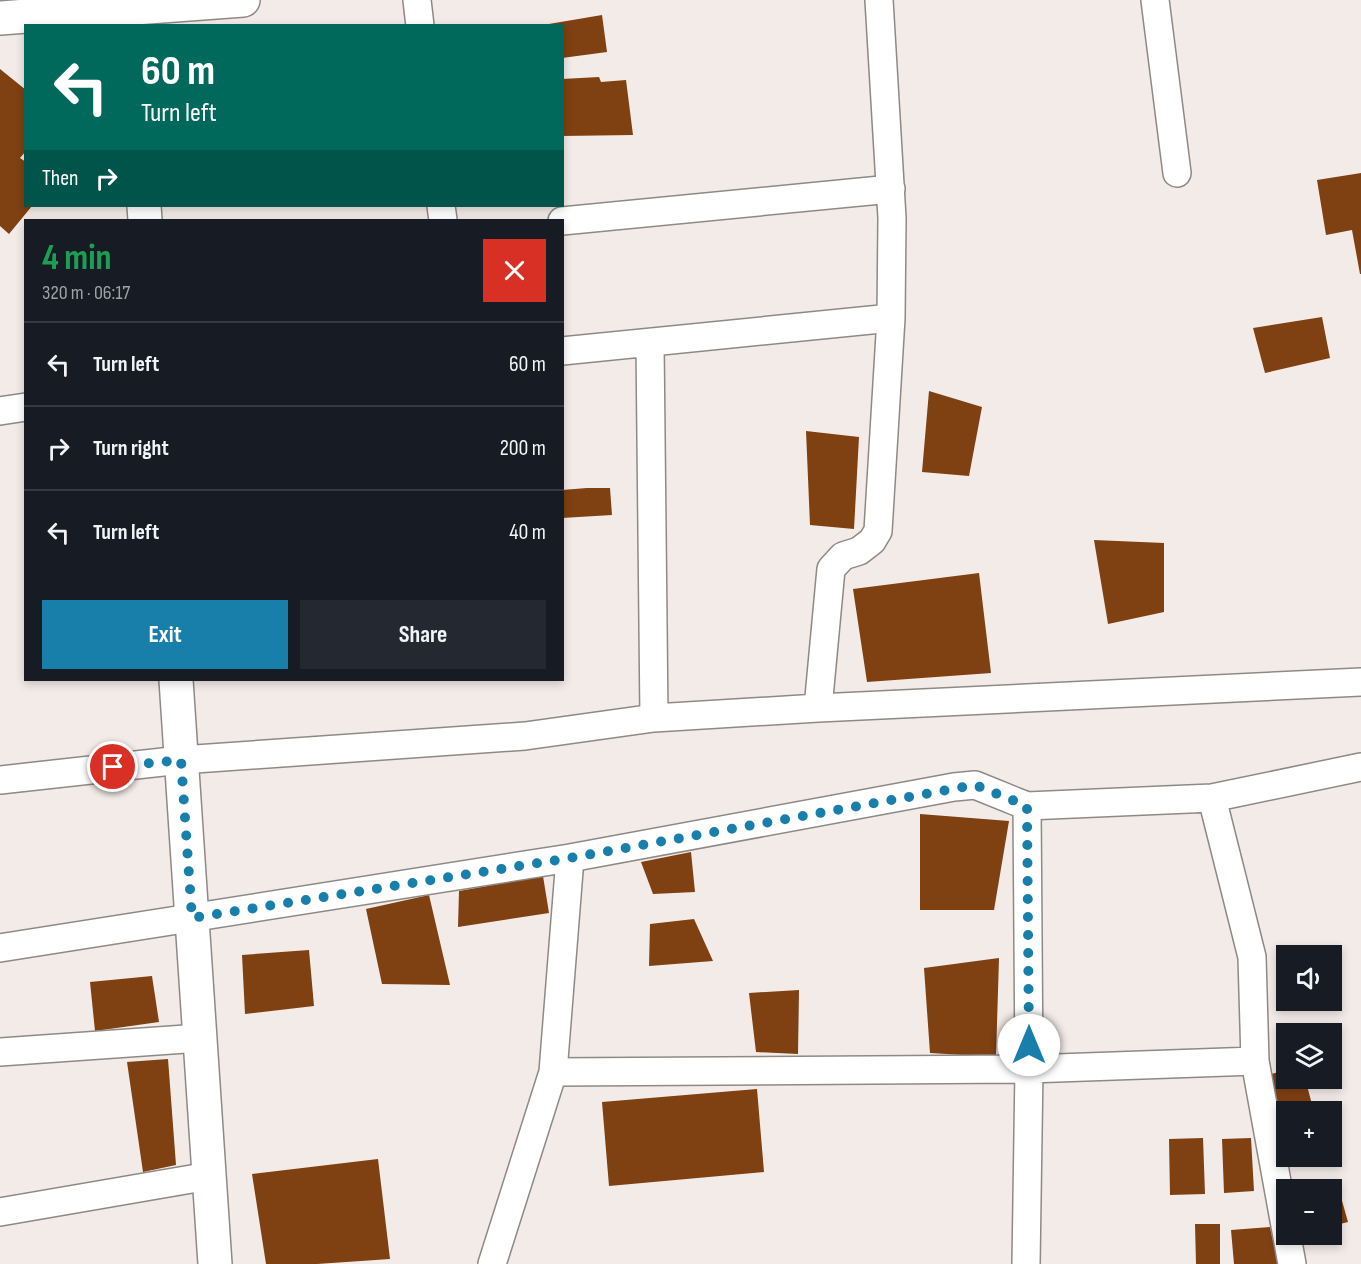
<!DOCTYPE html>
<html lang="en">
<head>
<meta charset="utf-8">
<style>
	:root { --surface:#171b24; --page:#242831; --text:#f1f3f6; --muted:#9ea1a6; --line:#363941; --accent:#177fa9 }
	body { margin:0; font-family:"Sofia Sans Condensed",sans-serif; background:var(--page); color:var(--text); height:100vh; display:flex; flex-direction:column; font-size:22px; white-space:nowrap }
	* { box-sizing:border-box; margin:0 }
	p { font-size:20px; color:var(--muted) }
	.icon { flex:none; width:33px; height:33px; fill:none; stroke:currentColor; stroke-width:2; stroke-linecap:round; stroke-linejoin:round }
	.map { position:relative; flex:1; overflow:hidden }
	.side { position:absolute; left:24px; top:219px; width:540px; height:462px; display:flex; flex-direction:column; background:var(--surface); border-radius:0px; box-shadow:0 3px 9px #0003 }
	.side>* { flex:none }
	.hud { position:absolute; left:24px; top:24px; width:540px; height:183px; border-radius:0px; box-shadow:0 3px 9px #0003; background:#00695c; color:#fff; overflow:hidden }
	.tools { position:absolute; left:1276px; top:945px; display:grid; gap:12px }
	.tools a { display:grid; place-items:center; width:66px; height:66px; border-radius:0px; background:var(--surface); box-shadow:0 3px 9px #0003; font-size:30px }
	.pin { position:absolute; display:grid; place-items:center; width:51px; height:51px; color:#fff; margin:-26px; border:3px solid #fff; border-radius:50%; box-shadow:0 2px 6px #0007 }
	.me { position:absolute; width:66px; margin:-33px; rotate:0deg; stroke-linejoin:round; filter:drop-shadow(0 0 4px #0008) }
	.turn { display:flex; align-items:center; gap:21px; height:126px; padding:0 18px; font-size:27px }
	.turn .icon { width:78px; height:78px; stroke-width:2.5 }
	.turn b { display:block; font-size:42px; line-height:51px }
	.then { display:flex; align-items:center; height:57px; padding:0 18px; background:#0003; gap:12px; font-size:22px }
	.round { display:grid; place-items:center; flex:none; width:63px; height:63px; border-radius:0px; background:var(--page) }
	.headline { display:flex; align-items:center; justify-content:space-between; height:102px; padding:0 18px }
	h1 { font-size:36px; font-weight:700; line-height:45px; color:#1e9e55 }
	.button { display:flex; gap:12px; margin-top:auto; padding:12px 18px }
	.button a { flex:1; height:69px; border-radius:0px; background:var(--accent); color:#fff; font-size:24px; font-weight:700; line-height:69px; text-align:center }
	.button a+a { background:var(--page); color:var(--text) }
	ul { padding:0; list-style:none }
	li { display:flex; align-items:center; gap:18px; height:84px; padding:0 18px; border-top:2px solid var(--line) }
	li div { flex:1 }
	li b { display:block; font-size:22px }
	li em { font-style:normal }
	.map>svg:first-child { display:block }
	.building { fill:#7f4012 }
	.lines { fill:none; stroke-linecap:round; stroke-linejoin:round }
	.street-casing { stroke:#8f8985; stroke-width:30 }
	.secondary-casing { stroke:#8f8985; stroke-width:36 }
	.primary-casing { stroke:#8f8985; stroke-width:36 }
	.street { stroke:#fff; stroke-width:27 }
	.secondary { stroke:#fff; stroke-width:33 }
	.primary { stroke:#fff; stroke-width:33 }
	.route { stroke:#177fa9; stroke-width:10; stroke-dasharray:0 18 }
</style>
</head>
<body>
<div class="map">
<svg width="1361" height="1264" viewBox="0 0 1361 1264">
	<rect width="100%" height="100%" fill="#f3ebe7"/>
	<path class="building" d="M602,15L607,52L562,58V26H537Z
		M0,69L26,90V151L20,158L26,162V206H32L9,234L0,226Z
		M599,77L601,82L626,80L633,135L562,136V79Z
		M1361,173V274H1360L1352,230L1326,235L1317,180Z
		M1322,317L1330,358L1265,373L1253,328Z
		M929,391L982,407L969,476L922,472Z
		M806,431L859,437L854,529L810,525Z
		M587,488H610L612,515L562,518V490Z
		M1094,540L1164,543V612L1108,624Z
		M979,573L991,673L867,682L853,589Z
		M920,814L1009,821L994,910H920Z
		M691,852L695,892L653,894L641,862Z
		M543,876L549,913L458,927L459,891Z
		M429,895L450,985L382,984L366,909Z
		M694,919L713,961L649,966L650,924Z
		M309,950L314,1006L245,1014L242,955Z
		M999,958L996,1057L930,1053L924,968Z
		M152,976L159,1022L95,1031L90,982Z
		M799,990L798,1054L756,1052L749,993Z
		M168,1059L176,1165L143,1172L127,1062Z
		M1287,1070V1078H1305L1314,1112H1287V1130L1278,1133L1263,1076Z
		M757,1089L764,1172L609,1186L602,1102Z
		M1203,1138L1205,1194L1170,1195L1169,1139Z
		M1251,1138L1254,1191L1224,1193L1222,1139Z
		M378,1159L390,1259L317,1264H266L252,1174Z
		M1337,1183L1348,1222L1332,1226V1190L1317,1189Z
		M1195,1224H1220V1264H1196Z
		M1270,1227L1278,1264H1234L1231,1230Z"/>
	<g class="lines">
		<defs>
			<path id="street" d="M417,0L420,26
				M1155,0L1177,173
				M441,206L443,220
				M562,221L891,189
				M650,343L654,718
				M562,351L891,318
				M0,411L26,407
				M818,708L831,569L843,556L859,551L872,541L878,531L891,318L892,218L879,0
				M0,780L181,760L525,736L654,718L818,708L1361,682
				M1212,798L1252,957L1255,1061L1292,1264
				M0,948L570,858L954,787L975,785L1027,806L1212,798L1361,767
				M0,1052L200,1038
				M553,1072L1029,1069L1255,1061
				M0,1212L209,1176
				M492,1264L553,1072L570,858
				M1026,1264L1029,1069L1027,806"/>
			<path id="secondary" d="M144,206L145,220
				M176,680L215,1264"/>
			<path id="primary" d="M0,18L243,0"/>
		</defs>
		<use href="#street" class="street-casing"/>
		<use href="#secondary" class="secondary-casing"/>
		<use href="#primary" class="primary-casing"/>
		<use href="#street" class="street"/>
		<use href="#secondary" class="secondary"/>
		<use href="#primary" class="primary"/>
	</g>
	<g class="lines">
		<path class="route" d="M113,767L181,760L192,918L570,858L975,785L1027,806L1029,1045"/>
	</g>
</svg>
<div class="tools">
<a><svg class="icon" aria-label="sound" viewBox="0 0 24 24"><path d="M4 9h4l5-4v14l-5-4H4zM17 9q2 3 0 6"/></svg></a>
<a><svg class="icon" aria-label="layers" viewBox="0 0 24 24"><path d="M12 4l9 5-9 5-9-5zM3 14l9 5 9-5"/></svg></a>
<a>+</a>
<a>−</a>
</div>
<div class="pin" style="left:113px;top:767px;background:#d93025"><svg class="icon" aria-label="arrive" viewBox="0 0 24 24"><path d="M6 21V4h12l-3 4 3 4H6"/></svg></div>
<svg class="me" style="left:1029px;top:1045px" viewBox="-20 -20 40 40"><circle r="19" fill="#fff"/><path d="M0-13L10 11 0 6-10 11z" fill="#177fa9"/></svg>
<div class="hud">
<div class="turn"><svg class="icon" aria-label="left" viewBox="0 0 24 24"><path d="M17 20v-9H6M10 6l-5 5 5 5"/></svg><div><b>60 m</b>Turn left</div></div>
<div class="then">Then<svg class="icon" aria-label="right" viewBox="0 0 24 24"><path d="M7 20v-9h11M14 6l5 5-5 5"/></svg></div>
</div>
<section class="side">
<div class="headline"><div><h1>4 min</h1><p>320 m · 06:17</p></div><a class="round" style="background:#d93025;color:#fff"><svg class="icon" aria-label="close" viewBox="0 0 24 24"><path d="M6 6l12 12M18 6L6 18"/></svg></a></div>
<ul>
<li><svg class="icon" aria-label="left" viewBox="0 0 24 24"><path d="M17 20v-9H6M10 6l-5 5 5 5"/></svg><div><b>Turn left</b></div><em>60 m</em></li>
<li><svg class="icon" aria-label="right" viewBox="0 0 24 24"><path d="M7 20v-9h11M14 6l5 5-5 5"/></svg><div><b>Turn right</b></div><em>200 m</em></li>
<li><svg class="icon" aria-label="left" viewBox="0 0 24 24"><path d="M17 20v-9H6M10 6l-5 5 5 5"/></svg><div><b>Turn left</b></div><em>40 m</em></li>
</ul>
<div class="button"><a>Exit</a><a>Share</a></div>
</section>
</div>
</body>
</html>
